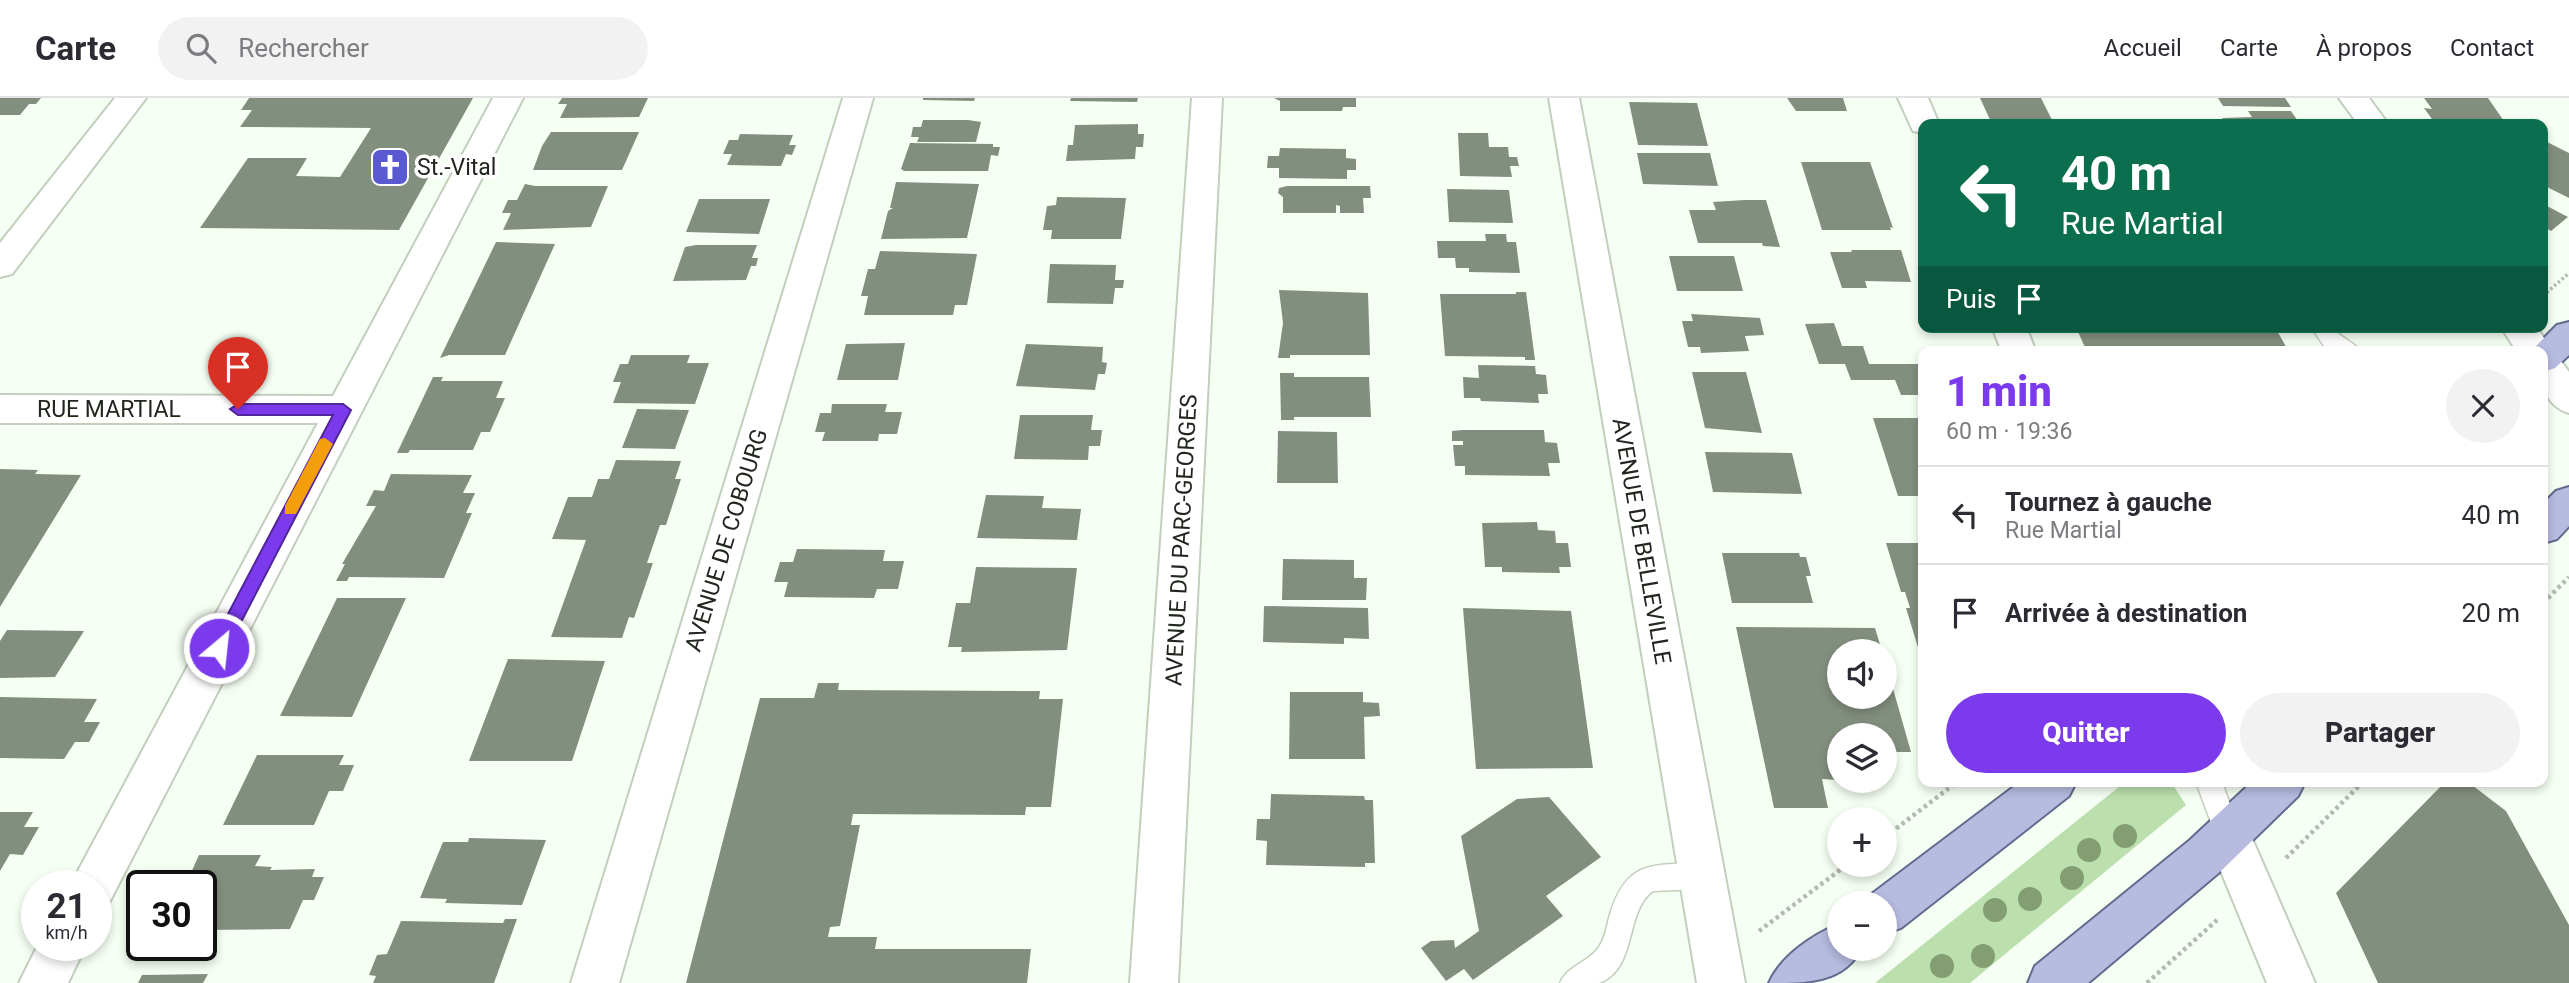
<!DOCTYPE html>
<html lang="fr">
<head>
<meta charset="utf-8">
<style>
	:root { --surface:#fff; --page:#f2f2f3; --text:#2b2b33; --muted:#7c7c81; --line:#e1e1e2; --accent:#7c3aed }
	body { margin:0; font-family:Roboto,sans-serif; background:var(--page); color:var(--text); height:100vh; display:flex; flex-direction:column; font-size:26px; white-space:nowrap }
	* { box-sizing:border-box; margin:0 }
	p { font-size:23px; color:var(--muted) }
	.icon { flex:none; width:38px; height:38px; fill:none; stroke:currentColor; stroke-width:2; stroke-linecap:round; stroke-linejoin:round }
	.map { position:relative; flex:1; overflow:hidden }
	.side { position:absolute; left:1918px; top:248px; width:630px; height:441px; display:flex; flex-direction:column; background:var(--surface); border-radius:14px; box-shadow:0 4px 10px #0003 }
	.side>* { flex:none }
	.guide { position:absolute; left:1918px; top:21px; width:630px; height:214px; border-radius:14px; box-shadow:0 4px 10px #0003; background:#0b6e4f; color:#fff; overflow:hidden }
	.fabs { position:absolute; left:1827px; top:541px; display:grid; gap:14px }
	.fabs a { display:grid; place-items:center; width:70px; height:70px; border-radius:50%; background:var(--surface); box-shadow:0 4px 10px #0003; font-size:35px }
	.speed { position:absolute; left:21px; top:772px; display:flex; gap:14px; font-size:35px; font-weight:700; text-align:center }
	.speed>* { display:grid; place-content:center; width:91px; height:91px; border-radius:50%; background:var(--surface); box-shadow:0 4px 10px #0003; line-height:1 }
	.speed small { font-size:18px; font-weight:400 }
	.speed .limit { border:4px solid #111; border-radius:10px; background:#fff; color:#111 }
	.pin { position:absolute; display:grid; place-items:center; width:60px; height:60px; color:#fff; margin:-72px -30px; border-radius:50% 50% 50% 0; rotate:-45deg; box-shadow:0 0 7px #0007 }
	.pin .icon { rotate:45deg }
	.me { position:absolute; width:77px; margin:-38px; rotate:28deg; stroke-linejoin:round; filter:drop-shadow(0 0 5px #0008) }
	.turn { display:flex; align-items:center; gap:24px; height:147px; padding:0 28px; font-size:32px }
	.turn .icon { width:91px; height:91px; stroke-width:2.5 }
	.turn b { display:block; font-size:49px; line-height:60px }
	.then { display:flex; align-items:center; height:66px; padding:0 28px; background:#0003; gap:14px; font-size:26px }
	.round { display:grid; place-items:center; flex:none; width:74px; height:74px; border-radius:37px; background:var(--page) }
	.head { display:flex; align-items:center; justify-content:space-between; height:119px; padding:0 28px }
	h1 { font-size:42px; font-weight:800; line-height:52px; color:var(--accent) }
	.primary-button { display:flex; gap:14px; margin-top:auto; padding:14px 28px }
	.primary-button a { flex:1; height:80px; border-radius:42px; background:var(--accent); color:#fff; font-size:28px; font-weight:800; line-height:80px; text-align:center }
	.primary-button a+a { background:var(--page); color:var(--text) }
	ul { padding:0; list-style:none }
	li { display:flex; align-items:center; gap:21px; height:98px; padding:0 28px; border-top:2px solid var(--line) }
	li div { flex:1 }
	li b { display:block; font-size:26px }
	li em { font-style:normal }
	header { display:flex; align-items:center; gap:42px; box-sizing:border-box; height:98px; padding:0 35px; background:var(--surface); border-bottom:2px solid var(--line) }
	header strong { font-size:33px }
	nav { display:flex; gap:38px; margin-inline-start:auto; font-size:24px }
	.search { width:490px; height:63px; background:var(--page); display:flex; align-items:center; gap:18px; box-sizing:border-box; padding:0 24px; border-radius:38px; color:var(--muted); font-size:26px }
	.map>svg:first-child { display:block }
	.green { fill:#bcdfae }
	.building { fill:#838f7e }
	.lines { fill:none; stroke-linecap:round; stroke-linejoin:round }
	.lane-casing { stroke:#c2cfbc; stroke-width:3 }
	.street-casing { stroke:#c2cfbc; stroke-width:4 }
	.primary-casing { stroke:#636a8e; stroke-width:4 }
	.path-far1 { stroke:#b3bbb0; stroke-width:3.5; stroke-dasharray:2.5 2.5; stroke-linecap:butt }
	.path { stroke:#b3bbb0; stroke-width:4.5; stroke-dasharray:3.5 3.5; stroke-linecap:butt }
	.lane { fill:#fff; fill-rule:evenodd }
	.street { fill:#fff; fill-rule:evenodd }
	.primary { fill:#b6bbdf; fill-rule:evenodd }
	.tree { fill:#839e73 }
	.route { fill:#7c3aed; stroke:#51269a; stroke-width:2 }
	.slow { fill:#f59e0b }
	.labels { text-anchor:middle; stroke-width:7; stroke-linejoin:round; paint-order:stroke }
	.poi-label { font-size:23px; fill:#21261f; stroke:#fff; text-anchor:start }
	.street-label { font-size:23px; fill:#21261f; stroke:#fff }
</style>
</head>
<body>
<header>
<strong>Carte</strong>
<div class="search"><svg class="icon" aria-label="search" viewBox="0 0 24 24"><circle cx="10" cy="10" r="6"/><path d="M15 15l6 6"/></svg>Rechercher</div>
<nav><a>Accueil</a><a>Carte</a><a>À propos</a><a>Contact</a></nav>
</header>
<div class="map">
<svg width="2569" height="885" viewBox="0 0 2569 885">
	<rect width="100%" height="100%" fill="#f6fff3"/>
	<path class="green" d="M2125,684H2171L2186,707L1970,885H1875Z"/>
	<path class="building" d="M0,0H41L36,6H29L20,17H0Z
		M249,0H473L399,132L200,130L248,60H307L296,78L340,79L371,30L240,29L252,12H241Z
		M562,0H648L639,19L560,20L567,6H558Z
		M923,0H975L974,3L923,2Z
		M1071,0H1138L1137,4L1070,3Z
		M1274,0H1356V9H1343L1342,13H1280V3Z
		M1787,0H1843L1847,13H1796Z
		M1980,0H2041L2054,26H1992Z
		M2218,0H2285L2291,9L2223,8Z
		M2424,0H2488L2506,26H2429L2425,21H2432L2424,10L2432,11Z
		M1629,4L1697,5L1708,48L1638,47Z
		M2248,13H2291L2300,26H2226L2222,20L2252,19Z
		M923,22H968L981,24L976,44H917L919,39H911L913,29H921Z
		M1138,26V36H1144L1143,49H1136L1135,61L1066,63L1068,47H1073L1075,27Z
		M551,34H639L622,72H533L542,48Z
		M1458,35H1488L1489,49H1508L1509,59H1517L1519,68H1510L1512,79L1460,78Z
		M740,36L793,37L789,47H796L792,57L786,56L781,68L727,67L732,56H723L729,42H738Z
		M2545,43L2569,55V100L2543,87Z
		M910,45L993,46V49H1000L998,58L991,57L988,73H904L901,71Z
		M1280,50L1346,51V60L1356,61V72H1347V81L1279,80V70H1267L1268,58H1279Z
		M1637,55H1710L1718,88L1643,86Z
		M1801,64H1870L1893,130L1890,129L1891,132H1822Z
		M896,84L979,86L967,140L881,141L888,113L893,110H890Z
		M525,86L535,88H608L591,129L503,132L511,115H502L508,102H517Z
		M1287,88H1370L1371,100H1363L1364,115H1340V108L1336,107V115H1283V99L1278,95L1279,90Z
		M1447,91L1509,92L1513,125L1449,124Z
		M1057,99L1126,100L1121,141H1051L1052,132H1043L1047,108L1056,107Z
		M699,101H770L759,136L686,134Z
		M1745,102H1766L1780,149L1763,148L1762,145H1698L1689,112H1716L1713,104Z
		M2543,106L2568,119L2551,133L2543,128Z
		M1485,136H1506L1507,144H1516L1520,175L1469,174V170H1456L1455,160H1438L1437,143H1486Z
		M496,144L555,146L505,257H449L440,260Z
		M696,147H757L752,160H758L756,168H751L746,182L673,183L685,149Z
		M1851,152H1901L1911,184L1865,183L1867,190H1842L1830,154H1852Z
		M880,153L977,156L967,207H955L953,217H864L868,198H861L868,171H875Z
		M1669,158H1734L1743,193H1677Z
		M1050,166L1116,167L1115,182H1124L1123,190H1115L1113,206L1047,205Z
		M1279,192L1368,195L1370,257H1290V260H1278L1283,225Z
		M1516,194H1526L1535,262H1525V259L1445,258L1440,196H1516Z
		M1691,216L1760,220L1764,237L1745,238L1749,253L1701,255L1700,249H1688L1682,223H1693Z
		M1834,225L1842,248H1863L1869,266H1923V297H1901L1895,282H1851L1845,266H1819L1805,226Z
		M2076,229H2275L2289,254H2087Z
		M905,245L898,282H837L846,246Z
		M1026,246L1103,249L1102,264L1107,265L1105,276H1098L1095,292L1016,288Z
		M631,257H690L687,265H709L695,306L613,305L621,284H613L620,266H628Z
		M1478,267L1535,268L1536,276L1546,277L1548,296H1538L1539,305L1481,303L1480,300H1464L1463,279L1479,280Z
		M1692,274H1746L1762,335L1705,330Z
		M1280,275H1294V279H1369L1371,319H1294V322H1281Z
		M433,279H443L441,283H503L496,300H505L490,334H481L473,352H410L408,355H397Z
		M832,306H887L885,314H902L897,336H879L878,343H822L825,334H815L820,315H831Z
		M637,311L689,312L675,351L622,350Z
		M1020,317H1093L1091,332H1102L1100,348H1089L1088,362L1014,361Z
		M1873,320H1923V398H1898Z
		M1462,332H1544L1545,344L1557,345L1560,365H1548L1550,378L1465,377V368H1455L1453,347H1463V343H1452V333Z
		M1278,333L1337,334L1338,385H1277Z
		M1705,354L1792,355L1802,396L1713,394Z
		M616,362L681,363L675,381H681L666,427H660L647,465H653L634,520L629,519L622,540L551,539L586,442L552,441L568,399H592L598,381H609Z
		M0,371L38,372L35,376L81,377L0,509Z
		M391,376L472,377L463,395H475L466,415H472L444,480L349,479L347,483H336L345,466H342L376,408H366L374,392L384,393Z
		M986,397L1044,398L1042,410L1081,411L1077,442L977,440Z
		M1537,424L1538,432L1555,433L1556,445H1568L1571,469H1559L1560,475L1502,474V469H1485L1482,425Z
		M1886,445H1923V566L1906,510H1910L1905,494H1901Z
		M797,451L885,452L883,463H904L898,491H877L874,500L784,499L788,484H774L780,464H793Z
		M1722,455H1799L1800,459H1806L1811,478H1806L1813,505H1732Z
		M1283,461L1354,462V480H1367L1366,502H1282Z
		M976,469L1077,470L1067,552L961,554L962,549H948L956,505H970Z
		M337,500H406L352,619L280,618Z
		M1264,508L1368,510L1369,541L1344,540V546L1263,544Z
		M1463,510L1571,513L1593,670L1476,671Z
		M1736,529L1875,530L1882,553H1839V598H1885L1886,566L1911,654H1887L1891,667H1885V637H1839V682L1822,681L1828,710H1774Z
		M7,532L84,533L55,579L0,580V543Z
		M508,561L605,563L572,663H469Z
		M818,585H839L838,592L1040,593L1039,601H1063L1051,709H1026L1025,717L853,716L851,727H860L840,828L830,829L828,839H877L875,851H1031L1027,885H686L760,600H814Z
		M1290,594H1363V604L1379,605L1380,618L1364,619L1365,661H1289Z
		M0,599L97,601L84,624H100L89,644H75L64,661L0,660Z
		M257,657H344L339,667H354L343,693H329L314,727H223Z
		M2445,684H2468L2506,713L2569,827V885H2378L2336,795Z
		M1271,696L1364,698L1365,702H1373L1375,765H1365V769L1266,767L1267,743L1256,742L1257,721H1270Z
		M1549,699L1601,759L1546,798L1563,818L1473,882L1464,871L1446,883L1421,850L1431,843L1454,842L1455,850L1479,833L1461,738L1517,701Z
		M0,714H33L24,729H39L23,757L10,756L0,773Z
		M469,740L546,742L522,807L445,805L447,801L420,800L443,744H468Z
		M199,757H261L255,768L272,769L270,772L315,771L312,779H324L314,802H303L290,831L201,832V788H185Z
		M505,821H517L494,885H373L376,878L369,877L377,857L387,856L401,823L503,825Z
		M208,876L203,885H138L142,877Z"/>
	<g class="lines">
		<defs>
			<path id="lane" d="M2311,229H2332C2341,241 2355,244 2361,254L2326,251Z
				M2196,684H2222L2241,737L2237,746L2228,749L2219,746Z
				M1700,765L1709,769L1713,778L1709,787L1700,791L1653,793C1624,814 1638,871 1599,885C1588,885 1571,885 1560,885C1568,867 1588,865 1599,849C1606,839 1607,825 1611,813C1628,762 1653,767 1700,765Z"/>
			<path id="street" d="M115,0H146L12,176L0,179V145Z
				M493,0H523L110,803L96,809V788H72L78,773L318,325H0V297L333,298Z
				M843,0H873L619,885H571Z
				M1192,0H1222L1178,885H1130Z
				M1549,0H1579L1745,885H1697Z
				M1898,0H1928L1939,26H1923V35L1913,33Z
				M2339,0H2369L2388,26H2358Z
				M1992,229H2026L2036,254H2002Z
				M2501,229H2536L2569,274V315C2540,306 2543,280 2543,254H2517Z
				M2228,716L2244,722L2315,885H2267L2206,737L2212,722Z
				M38,847H86L68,885H19Z"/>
			<path id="primary" d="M2569,224V257L2555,270L2543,274V254H2530L2557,227Z
				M2569,389V428L2557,441L2543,445V406L2556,393Z
				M2020,684H2076L2069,698L1901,830L1885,836V805H1866L1869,798Z
				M2252,684H2305L2298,698L2222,772L2088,885H2028L2035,868L2190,742Z
				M1839,826V850H1862C1843,885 1809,885 1769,885C1781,858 1812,837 1839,826Z"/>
		</defs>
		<use href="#lane" class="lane-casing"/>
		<use href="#street" class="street-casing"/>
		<use href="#primary" class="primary-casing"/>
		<path class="path-far1" d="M2543,198L2569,175"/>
		<path class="path" d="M2543,505L2569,479
			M1885,739L1957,684
			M2286,760L2363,684
			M1759,833L1848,766
			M2147,885L2217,822"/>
		<use href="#lane" class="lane"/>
		<use href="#street" class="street"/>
		<use href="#primary" class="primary"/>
	</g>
	<g class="tree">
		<circle cx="2125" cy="738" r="12"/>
		<circle cx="2089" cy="752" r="12"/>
		<circle cx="2072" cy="780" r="12"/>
		<circle cx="2030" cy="801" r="12"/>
		<circle cx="1995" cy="812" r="12"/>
		<circle cx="1983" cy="858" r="12"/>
		<circle cx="1942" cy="868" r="12"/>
	</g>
	<path class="route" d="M238,306H343L351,312L225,555L219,557L210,550L333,317H238L230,311Z"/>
	<path class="slow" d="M325,340L333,346L296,416H285V408L320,341Z"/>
	<defs>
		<symbol id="church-square" viewBox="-11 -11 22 22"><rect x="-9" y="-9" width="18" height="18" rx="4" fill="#5959d1" stroke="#fff"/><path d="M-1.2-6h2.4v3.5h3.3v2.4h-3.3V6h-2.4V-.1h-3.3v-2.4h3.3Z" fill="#fff"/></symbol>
	</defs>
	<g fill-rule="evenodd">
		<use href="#church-square" x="368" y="47" width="44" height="44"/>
	</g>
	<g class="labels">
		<g class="poi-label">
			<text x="417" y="77">St.-Vital</text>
		</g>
		<g class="street-label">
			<text x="109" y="319">RUE MARTIAL</text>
			<text transform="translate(726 442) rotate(-73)" y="8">AVENUE DE COBOURG</text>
			<text transform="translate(1181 442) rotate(-87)" y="8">AVENUE DU PARC-GEORGES</text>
			<text transform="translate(1642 443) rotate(80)" y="8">AVENUE DE BELLEVILLE</text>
		</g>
	</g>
</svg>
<div class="fabs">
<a><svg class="icon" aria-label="sound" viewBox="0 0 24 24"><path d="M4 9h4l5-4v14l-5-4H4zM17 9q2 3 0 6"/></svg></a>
<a><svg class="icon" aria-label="layers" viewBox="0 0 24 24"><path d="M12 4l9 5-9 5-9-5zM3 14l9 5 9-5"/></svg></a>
<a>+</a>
<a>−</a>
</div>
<div class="speed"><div>21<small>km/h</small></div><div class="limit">30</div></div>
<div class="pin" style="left:238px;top:311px;background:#d93025"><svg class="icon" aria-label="arrive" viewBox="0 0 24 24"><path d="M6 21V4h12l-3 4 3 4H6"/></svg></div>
<svg class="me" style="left:219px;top:550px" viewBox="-20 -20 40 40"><circle r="17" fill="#7c3aed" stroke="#fff" stroke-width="3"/><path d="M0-11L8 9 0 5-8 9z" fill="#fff"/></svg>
<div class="guide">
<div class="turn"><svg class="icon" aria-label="left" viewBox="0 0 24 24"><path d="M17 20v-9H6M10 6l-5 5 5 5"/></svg><div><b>40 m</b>Rue Martial</div></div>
<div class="then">Puis<svg class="icon" aria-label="arrive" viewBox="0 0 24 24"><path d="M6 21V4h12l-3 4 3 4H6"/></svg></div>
</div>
<section class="side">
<div class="head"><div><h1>1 min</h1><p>60 m · 19:36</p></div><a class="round"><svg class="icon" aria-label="close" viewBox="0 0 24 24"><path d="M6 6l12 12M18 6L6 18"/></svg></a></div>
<ul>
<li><svg class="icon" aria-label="left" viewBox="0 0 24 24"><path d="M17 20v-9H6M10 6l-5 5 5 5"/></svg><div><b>Tournez à gauche</b><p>Rue Martial</p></div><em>40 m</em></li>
<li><svg class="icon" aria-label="arrive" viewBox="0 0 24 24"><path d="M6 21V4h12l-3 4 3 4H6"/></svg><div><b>Arrivée à destination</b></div><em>20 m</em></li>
</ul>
<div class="primary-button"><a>Quitter</a><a>Partager</a></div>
</section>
</div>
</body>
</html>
